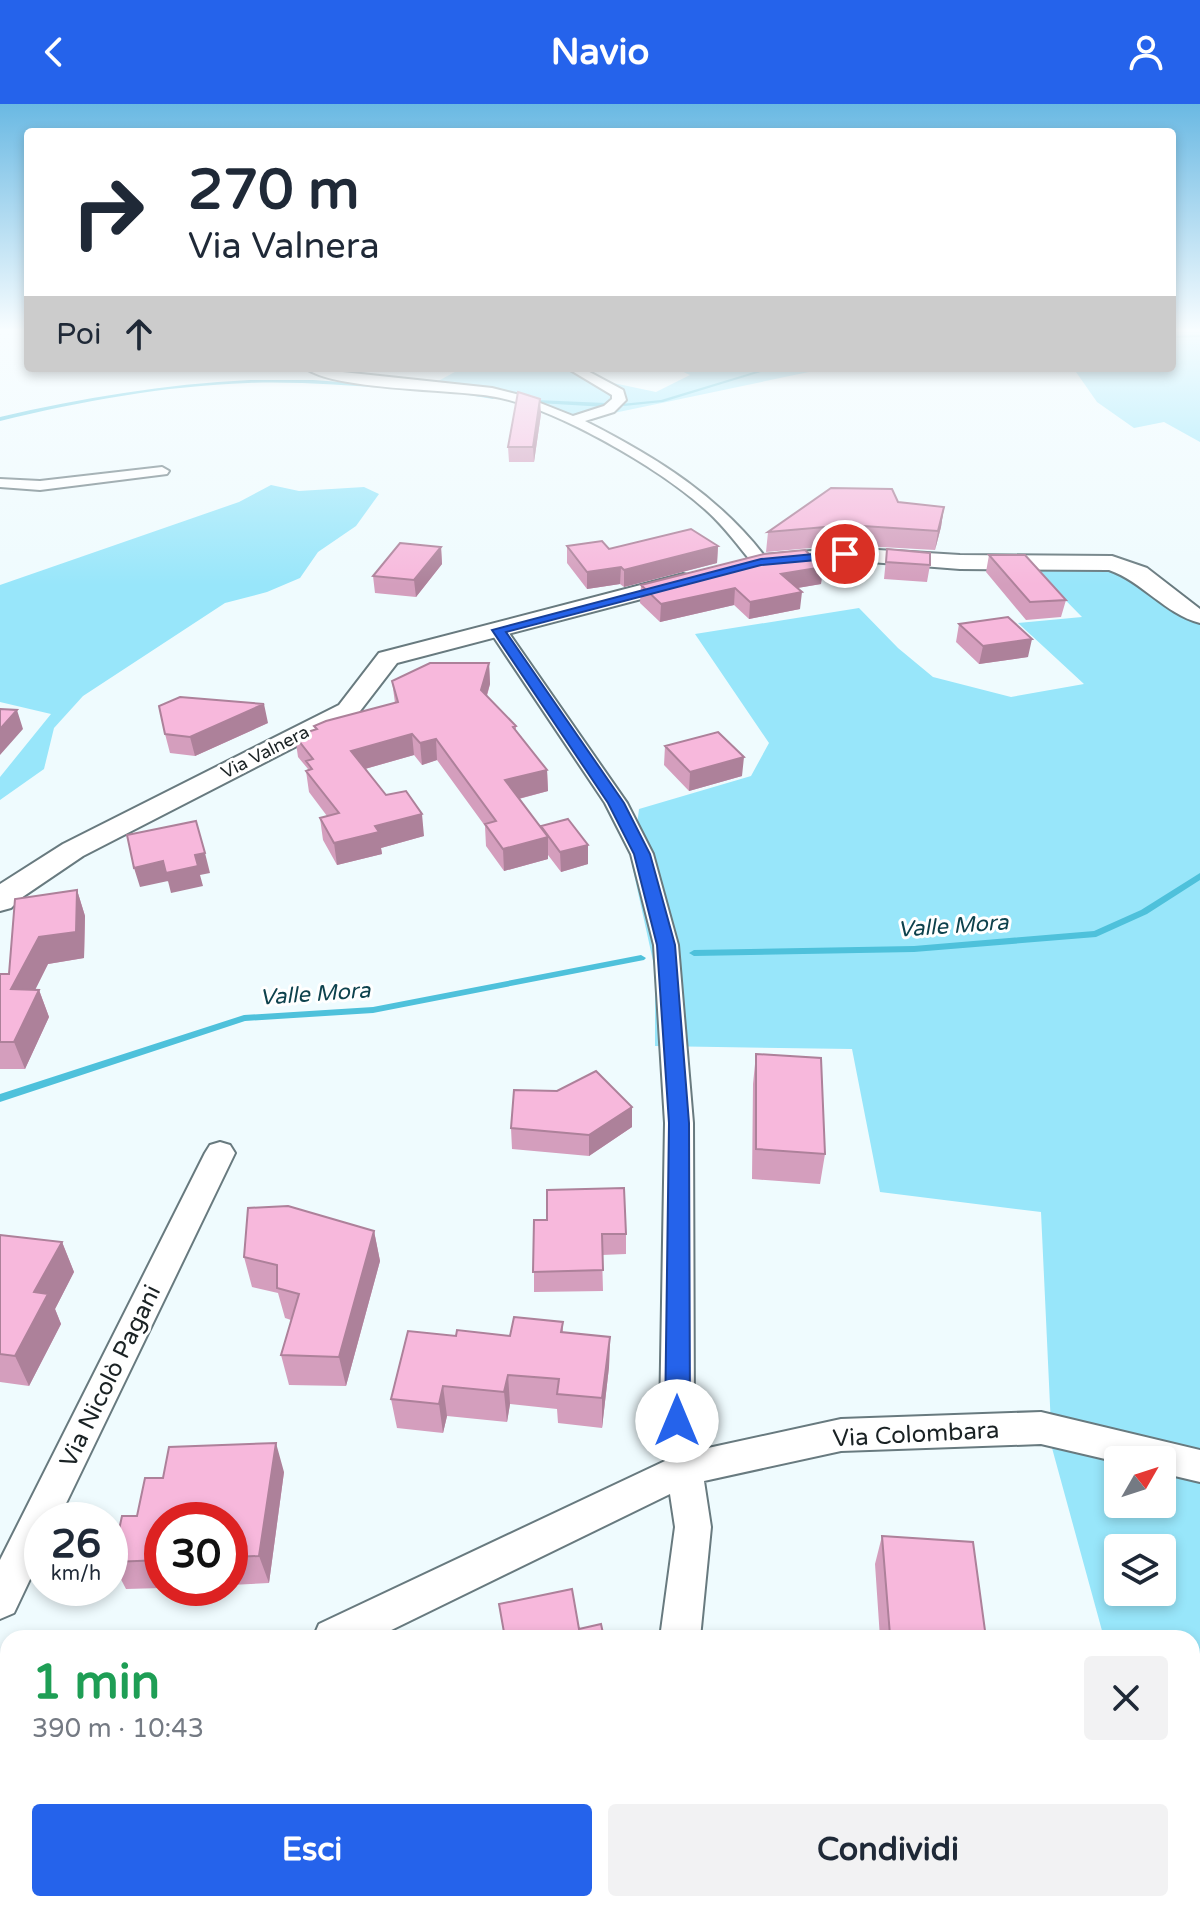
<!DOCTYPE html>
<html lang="it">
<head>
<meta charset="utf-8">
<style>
	:root { --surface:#fff; --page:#f2f2f3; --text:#1f2937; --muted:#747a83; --accent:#2563eb }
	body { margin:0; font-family:"Varela Round",sans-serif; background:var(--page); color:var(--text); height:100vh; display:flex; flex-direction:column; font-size:30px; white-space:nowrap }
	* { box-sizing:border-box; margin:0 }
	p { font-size:26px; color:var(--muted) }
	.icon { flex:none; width:44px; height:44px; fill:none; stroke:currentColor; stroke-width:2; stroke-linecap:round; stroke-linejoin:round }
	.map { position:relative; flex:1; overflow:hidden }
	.side { position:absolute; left:0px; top:1526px; width:1200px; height:282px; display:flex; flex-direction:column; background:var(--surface); border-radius:24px 24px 0 0; box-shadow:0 4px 12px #0003 }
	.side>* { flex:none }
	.banner { position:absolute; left:24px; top:24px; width:1152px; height:244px; border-radius:8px; box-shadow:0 4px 12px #0003; background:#fff; color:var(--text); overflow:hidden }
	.needle { width:52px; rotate:51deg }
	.controls { position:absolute; left:1104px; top:1342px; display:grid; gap:16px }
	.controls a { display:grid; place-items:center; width:72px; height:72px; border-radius:8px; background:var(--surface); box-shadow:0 4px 12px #0003; font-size:40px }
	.speed { position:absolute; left:24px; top:1398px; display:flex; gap:16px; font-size:40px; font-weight:700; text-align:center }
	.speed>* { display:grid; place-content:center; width:104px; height:104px; border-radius:50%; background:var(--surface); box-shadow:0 4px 12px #0003; line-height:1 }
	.speed small { font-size:20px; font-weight:400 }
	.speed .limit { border:12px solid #d22; background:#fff; color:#111 }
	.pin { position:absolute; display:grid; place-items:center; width:68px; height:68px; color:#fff; margin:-34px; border:4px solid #fff; border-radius:50%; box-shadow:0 2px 8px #0007 }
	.me { position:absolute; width:88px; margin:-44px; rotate:0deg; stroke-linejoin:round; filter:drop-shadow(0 0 6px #0008) }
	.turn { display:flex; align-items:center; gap:28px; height:168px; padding:0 32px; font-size:36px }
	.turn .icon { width:104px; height:104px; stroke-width:2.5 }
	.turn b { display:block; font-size:56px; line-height:68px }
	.then { display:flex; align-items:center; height:76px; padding:0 32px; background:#0003; gap:16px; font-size:30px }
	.round { display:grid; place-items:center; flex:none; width:84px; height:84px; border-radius:8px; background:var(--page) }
	.headline { display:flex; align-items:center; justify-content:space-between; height:136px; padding:0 32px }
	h1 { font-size:48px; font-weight:700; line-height:60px; color:#1e9e55 }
	.primary-button { display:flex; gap:16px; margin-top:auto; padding:16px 32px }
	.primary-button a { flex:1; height:92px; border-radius:8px; background:var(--accent); color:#fff; font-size:32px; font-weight:700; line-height:92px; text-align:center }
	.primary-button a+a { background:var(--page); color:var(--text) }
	header { display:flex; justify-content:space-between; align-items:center; height:104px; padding:0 32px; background:var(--accent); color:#fff; font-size:36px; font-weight:700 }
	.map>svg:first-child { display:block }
	.green { fill:#98e6fa; fill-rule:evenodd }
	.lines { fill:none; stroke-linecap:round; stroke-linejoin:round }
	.stream { fill:#4ec1db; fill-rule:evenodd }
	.minor-casing { stroke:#687a7f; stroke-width:4 }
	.tertiary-casing { stroke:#687a7f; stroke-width:4 }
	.minor { fill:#fff; fill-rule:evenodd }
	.tertiary { fill:#fff; fill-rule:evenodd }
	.wall { fill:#d49ebd }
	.shaded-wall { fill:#ad819a }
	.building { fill:#f7b8dc; stroke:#ad819a; stroke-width:2 }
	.route { fill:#2563eb; stroke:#184099; stroke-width:2 }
	.labels { text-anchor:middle; stroke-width:6; stroke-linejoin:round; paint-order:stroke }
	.far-street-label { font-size:18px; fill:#1a2224; stroke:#fff }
	.water-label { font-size:22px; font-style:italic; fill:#0e424d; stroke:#fff }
	.near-street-label { font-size:24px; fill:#1a2224; stroke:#fff }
</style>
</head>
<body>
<header><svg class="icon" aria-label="back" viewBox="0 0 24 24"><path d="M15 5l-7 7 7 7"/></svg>Navio<svg class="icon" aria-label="person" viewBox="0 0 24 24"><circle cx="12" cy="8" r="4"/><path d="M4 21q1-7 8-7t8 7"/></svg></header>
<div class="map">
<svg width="1200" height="1807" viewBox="0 0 1200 1807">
	<rect width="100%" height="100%" fill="#effbfe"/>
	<path class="green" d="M1172,228H1200V338L1164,318L1134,324L1097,298L1076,268L1081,264H1172Z
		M462,264H584L599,276L656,288L690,271L675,264H828L571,318L531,299L431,281Z
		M271,381L299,387L364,383L379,390L356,422L318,448L300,474L267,488L225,499L83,592L54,624L44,665L0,696V673L51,610L0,598V481L239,398Z
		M1030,460L1109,462L1200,518V1807H1083L1084,1800H1192V1534H1104L1052,1344L1041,1108L880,1088L852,945L655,942V866L632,761L639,705L751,672L769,639L695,530L859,504L898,544L933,573L1011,593L1084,580L1018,519L1082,513ZM1118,1356H1162V1400H1118ZM1118,1444H1162V1488H1118Z"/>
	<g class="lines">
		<path class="stream" d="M1200,231V233L1172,234V232Z
			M767,264H774L663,298L624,302L621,300L661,296Z
			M250,276H313L395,282L397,283L395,284C346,282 297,277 248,279C164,282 82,297 0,317V313C82,294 165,280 250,276Z
			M459,286L493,291L496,293L493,295L457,289Z
			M536,296L606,299L609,301L606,303L538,299Z
			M1200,769V776L1147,810L1096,833L914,848L694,852L689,849L694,846L914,842L1094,827L1141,806Z
			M641,851L646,854L644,856L373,909L245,917L0,998V990L244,911L373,903Z"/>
		<defs>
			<path id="minor" d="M305,264L492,284L520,291L573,312L604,302L612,295V291L567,264H582L623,286L626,296L614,308L585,317C656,353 721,393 769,458L761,463L755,462C739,443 725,423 707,407C660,364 551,301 490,292C448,285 334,286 305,264Z
				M162,363L169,367L167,370L40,386L0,383V375L40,377Z
				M498,521L504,522L627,699L653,750L678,841L693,1019L694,1317L699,1346L841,1315L1041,1308L1200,1346V1378L1162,1369V1356L1118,1358L1041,1340L841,1347L704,1377L711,1423L700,1534H660L675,1423L670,1390L375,1534H313L319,1520L665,1357L660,1317L665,1019L654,841L631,750L605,699L489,526Z
				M220,1038L230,1041L235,1049L58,1416H42V1450L14,1509L0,1515V1456L205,1049L210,1041Z
				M8,1670V1713L0,1716V1673Z
				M608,1800H652L651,1807H607Z"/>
			<path id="tertiary" d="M845,444L960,451L1112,452L1147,464L1200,505V519C1165,510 1143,478 1109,466L960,465L845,456L765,465L754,458L765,451Z
				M683,470L691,472L694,477L691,482L397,559L357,611L83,752L21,794L11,804L0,807V780L63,740L339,601L379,549Z"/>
		</defs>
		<use href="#minor" class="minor-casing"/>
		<use href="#tertiary" class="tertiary-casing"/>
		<use href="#minor" class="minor"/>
		<use href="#tertiary" class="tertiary"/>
	</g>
	<path class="wall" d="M541,310L534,358H509L508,343Z
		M898,398L944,403L941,423L935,446L845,441L766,448L768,428Z
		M567,442L609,445L718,442L717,459L624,483L620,480L587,485L567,459Z
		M441,443L442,460L416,493L375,489L373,472Z
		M887,445L930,461L927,478L884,475Z
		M989,451L1066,496L1061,513L1026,516L986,468Z
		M823,463L821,480L797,484L800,505L749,515L734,501L660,518L640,499L641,481Z
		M959,520L1028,553L979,560L956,538Z
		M489,559L490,580L487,592L516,622V626L547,666L548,687L519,695L541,724L588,741V760L561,768L548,751V755L504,767L486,742L485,722L437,656L422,661L414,651L365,665L386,691L424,732L381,744L382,750L337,761L323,736L320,714L327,712L309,688L306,667L308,665L298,653L295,632L315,626L314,622L395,599L392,577Z
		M268,619L195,652L170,649L165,630Z
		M665,642L742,672L689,687L664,661Z
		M77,786L85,812L84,854L48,860L35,886H39L49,913L25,965H0V870H9Z
		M756,950L825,1050L820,1080L752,1075L753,980Z
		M632,1003V1023L589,1052L512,1045L511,1024Z
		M534,1116L626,1130V1150L602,1151L603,1187L534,1188Z
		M374,1127L380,1157L346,1282L289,1281L281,1251L291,1216L285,1214L278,1189L252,1183L244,1153Z
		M0,1131L62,1138L74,1168L55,1205L61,1220L29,1282L0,1278Z
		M563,1218V1229L610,1233L609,1263L602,1324L558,1319L557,1305L510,1300L507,1318L447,1312L443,1329L397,1324L391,1295L456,1232H510Z
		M284,1368L269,1479L230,1481V1416H162V1484L126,1485L112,1458L137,1412L163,1374Z
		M882,1432L986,1534H880L875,1460Z
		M874,1800H1009L1008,1807H873Z"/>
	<path class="shaded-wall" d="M540,295L541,310L534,358L533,343Z
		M944,403L941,423L935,446L938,427Z
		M718,442L717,459L624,483V466Z
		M441,443L442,460L416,493L414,476Z
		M621,463L620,480L587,485V468Z
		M823,463L821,480L780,487L781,470Z
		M735,484L734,501L660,518L661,500Z
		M802,488L800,505L749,515L750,498Z
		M1032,535L1028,553L979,560L983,542Z
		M489,559L490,580L482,607L481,586Z
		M264,600L268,619L195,652L190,633Z
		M17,606L23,625L0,651V625Z
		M412,630L414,651L354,668L351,647Z
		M436,635L437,656L422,661L420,639Z
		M744,653L742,672L689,687L690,668Z
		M547,666L548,687L506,698L505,676Z
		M422,710L424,732L381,744L382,750L337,761L334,739L375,722Z
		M548,733V755L504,767L503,745Z
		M588,741V760L561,768L560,748Z
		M205,749L210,769L200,771L203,782L171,789L166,769L195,751Z
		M163,757L168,777L140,783L134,764Z
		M77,786L85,812L84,854L48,860L22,912L11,885L39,833Z
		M39,886L49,913L25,965L14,938Z
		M632,1003V1023L589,1052V1031Z
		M374,1127L380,1157L346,1282L339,1253Z
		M62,1138L74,1168L55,1205L61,1220L29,1282L15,1252L34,1188Z
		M610,1233L609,1263L602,1324V1294Z
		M508,1271L510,1300L507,1318L504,1288Z
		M443,1282L447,1312L443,1329L439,1300Z
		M276,1339L284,1368L269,1479L259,1452Z
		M205,1800H214L216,1807H206Z"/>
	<path class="building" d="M518,288L540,295L533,343H508Z
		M831,384L892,385L898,398L944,403L938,427L848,421L768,428Z
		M691,425L718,442L624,466L621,463L587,468L567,442L602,437L609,445Z
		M400,439L441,443L414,476L373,472Z
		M887,445L930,449V461L886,458Z
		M805,446L823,463L781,470L802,488L750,498L735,484L661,500L641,481L764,450Z
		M989,451H1025L1066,496L1030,498Z
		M1008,513L1032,535L983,542L959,520Z
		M430,559H489L481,586L516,622L513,623L547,666L505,676L548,733L503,745L485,720L496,717L436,635L420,639L412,630L351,647L386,691L406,687L422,710L375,722L379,728L334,739L320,714L339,709L306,667L312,665L306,657L313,655L295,632L317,625L314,622L326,617L398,598L392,577Z
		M180,593L264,600L190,633L165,630L159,602Z
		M0,605L17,606L0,625Z
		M718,628L744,653L690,668L665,642Z
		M568,715L588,741L560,748L541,722Z
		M196,717L205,749L195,751L198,762L166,769L163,757L134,764L127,731Z
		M77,786L76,828L39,833L11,885L39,886L14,938H0V870H9L15,795Z
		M756,950L821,954L825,1050L756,1045Z
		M596,967L632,1003L589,1031L511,1024L514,986L557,987Z
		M624,1084L626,1130H602L603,1166L533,1168L534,1116H547V1086Z
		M288,1102L374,1127L339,1253L281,1251L299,1190L277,1184V1161L244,1153L248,1104Z
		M0,1131L62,1138L34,1188L48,1190L15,1252L0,1250Z
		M514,1213L563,1218L561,1228L610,1233L602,1294L557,1290L559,1275L508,1271L504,1288L443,1282L439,1300L391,1295L408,1227L456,1232L457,1226L510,1232Z
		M276,1339L259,1452L230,1453V1416H162V1456L112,1458L122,1412H137L145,1374H163L169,1343Z
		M882,1432L973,1438L986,1534H925L890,1531Z
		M572,1485L579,1525L601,1520L604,1534H505L499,1500Z
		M50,1800H205L206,1807H34Z
		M881,1800H1009L1008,1807H880Z"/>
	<linearGradient id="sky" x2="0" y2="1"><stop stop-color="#6ab9e3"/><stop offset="0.47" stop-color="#f8fdff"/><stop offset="1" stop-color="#f8fdff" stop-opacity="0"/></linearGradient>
	<rect width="1200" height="481" fill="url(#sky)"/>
	<path class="route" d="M845,447L849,448V453L761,461L506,528L624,699L650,750L675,841L689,1019L690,1317L686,1325L677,1328L669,1325L665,1317L669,1019L657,841L634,750L608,699L492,526L761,455Z"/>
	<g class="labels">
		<g class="far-street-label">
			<text transform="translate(265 648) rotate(-27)" y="6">Via Valnera</text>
		</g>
		<g class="water-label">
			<text transform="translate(953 821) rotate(-4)" y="8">Valle Mora</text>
			<text transform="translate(315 889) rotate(-4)" y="8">Valle Mora</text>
		</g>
		<g class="near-street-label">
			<text transform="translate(110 1272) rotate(-64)" y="8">Via Nicolò Pagani</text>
			<text transform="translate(916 1330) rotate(-3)" y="8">Via Colombara</text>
		</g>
	</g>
</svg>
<div class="controls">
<a><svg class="needle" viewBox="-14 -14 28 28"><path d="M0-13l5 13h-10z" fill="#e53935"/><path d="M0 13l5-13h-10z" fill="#747a83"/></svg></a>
<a><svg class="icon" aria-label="layers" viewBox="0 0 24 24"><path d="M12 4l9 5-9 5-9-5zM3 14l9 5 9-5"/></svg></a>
</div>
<div class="speed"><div>26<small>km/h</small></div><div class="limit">30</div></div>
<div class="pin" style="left:845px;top:450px;background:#d93025"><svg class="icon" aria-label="arrive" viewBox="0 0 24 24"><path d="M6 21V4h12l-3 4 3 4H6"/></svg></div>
<svg class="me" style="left:677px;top:1317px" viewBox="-20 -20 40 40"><circle r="19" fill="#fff"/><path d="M0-13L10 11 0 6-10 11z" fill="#2563eb"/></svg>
<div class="banner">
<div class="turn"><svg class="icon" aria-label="right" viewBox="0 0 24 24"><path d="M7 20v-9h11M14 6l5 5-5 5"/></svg><div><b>270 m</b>Via Valnera</div></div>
<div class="then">Poi<svg class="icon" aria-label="ahead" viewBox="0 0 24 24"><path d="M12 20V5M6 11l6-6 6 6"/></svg></div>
</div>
<section class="side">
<div class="headline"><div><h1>1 min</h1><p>390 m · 10:43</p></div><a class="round"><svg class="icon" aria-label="close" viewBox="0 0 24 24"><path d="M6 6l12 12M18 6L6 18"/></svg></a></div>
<div class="primary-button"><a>Esci</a><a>Condividi</a></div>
</section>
</div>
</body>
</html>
